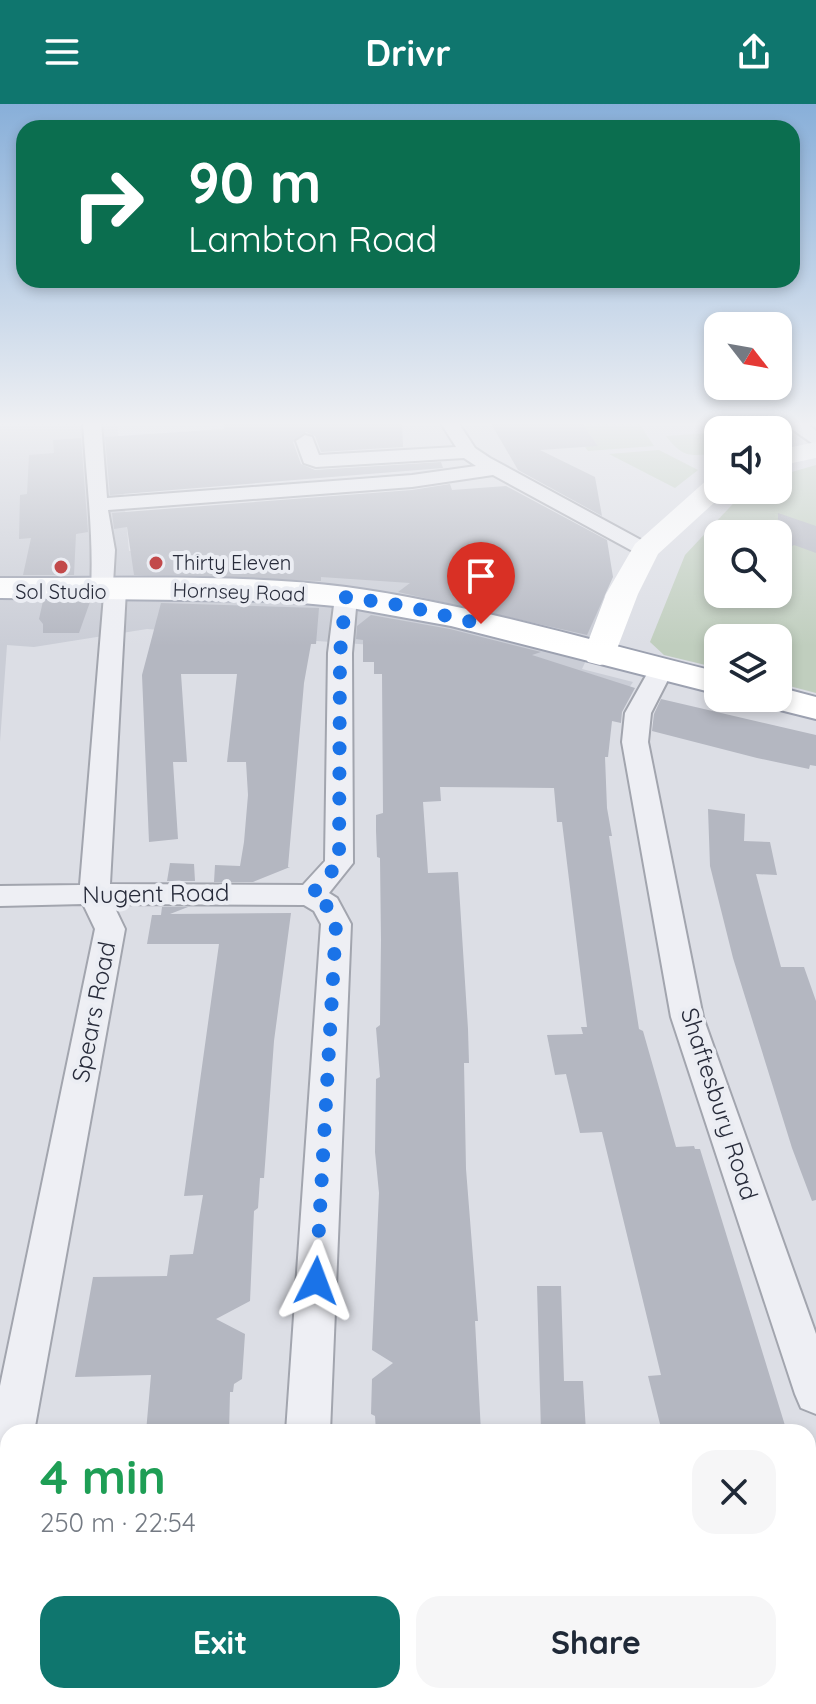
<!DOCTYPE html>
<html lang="en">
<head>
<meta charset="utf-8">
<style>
	:root { --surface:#fff; --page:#f6f6f7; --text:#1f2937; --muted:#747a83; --accent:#0f766e }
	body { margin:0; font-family:Quicksand,sans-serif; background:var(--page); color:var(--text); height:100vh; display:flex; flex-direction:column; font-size:30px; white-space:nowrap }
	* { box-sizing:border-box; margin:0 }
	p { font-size:26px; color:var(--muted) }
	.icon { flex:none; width:44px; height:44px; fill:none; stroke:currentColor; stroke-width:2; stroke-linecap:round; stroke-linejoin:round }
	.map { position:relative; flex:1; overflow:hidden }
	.drawer { position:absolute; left:0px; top:1320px; width:816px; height:280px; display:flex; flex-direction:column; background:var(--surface); border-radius:24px 24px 0 0; box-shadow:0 4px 12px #0003 }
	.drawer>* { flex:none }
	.guide { position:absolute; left:16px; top:16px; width:784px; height:168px; border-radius:24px; box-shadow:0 4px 12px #0003; background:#0b6e4f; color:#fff; overflow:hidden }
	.needle { width:52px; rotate:121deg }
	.fabs { position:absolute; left:704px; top:208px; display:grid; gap:16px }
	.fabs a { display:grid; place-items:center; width:88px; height:88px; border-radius:16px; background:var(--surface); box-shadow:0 4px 12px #0003; font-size:40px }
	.pin { position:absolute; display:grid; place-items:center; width:68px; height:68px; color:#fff; margin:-82px -34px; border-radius:50% 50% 50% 0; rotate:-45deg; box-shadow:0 0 8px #0007 }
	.pin .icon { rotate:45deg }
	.me { position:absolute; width:88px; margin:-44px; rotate:3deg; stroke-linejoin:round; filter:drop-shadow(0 0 6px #0008) }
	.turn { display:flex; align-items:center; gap:28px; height:168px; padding:0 40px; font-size:36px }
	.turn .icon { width:104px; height:104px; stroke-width:2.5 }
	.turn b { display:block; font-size:56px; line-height:68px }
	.round { display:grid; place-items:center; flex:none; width:84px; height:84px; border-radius:24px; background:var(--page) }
	.head { display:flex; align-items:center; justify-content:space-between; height:136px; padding:0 40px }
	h1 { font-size:48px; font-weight:700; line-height:60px; color:#1e9e55 }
	.cta { display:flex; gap:16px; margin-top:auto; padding:16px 40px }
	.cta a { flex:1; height:92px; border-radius:24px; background:var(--accent); color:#fff; font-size:32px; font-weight:700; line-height:92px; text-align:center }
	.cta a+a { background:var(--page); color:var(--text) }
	header { display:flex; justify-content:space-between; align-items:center; height:104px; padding:0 40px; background:var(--accent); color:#fff; font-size:36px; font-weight:700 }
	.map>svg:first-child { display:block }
	.built { fill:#cacdd6 }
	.green { fill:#c0cebe; fill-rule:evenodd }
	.building { fill:#b4b7c1 }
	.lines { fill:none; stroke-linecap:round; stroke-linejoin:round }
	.street-casing { stroke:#a2a5ae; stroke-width:4 }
	.primary-casing { stroke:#9ca1b0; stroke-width:4 }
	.street { fill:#eeeff4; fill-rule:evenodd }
	.secondary { fill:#fff; fill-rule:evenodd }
	.primary { fill:#fff; fill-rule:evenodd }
	.route { stroke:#1a73e8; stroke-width:14; stroke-dasharray:0 25.2 }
	.poi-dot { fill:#c2494a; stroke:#ebedf3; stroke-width:3 }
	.labels { text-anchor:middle; stroke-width:8; stroke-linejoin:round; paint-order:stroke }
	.far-poi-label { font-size:20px; fill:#272b3a; stroke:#ebedf3; text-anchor:start }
	.far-street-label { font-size:20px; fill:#272b3a; stroke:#ebedf3 }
	.street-label { font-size:24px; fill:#272b3a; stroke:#ebedf3 }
</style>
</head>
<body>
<header><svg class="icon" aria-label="menu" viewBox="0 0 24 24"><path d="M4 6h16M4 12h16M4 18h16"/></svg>Drivr<svg class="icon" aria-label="share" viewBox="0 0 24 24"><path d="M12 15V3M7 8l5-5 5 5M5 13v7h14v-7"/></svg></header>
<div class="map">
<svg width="816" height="1600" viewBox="0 0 816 1600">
	<rect width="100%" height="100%" fill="#dcdee5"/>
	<path class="built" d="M0,318H117L129,447L277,443L448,458L615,495L582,565L633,578L610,612L415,544L147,525L34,543L7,541L0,638Z"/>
	<path class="green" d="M581,318H638L654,342L588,347L585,343L597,341Z
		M710,329L718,335V349C691,352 684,355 666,332Z
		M659,346L698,366L675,384L609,350Z
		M816,361V589L778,579V534H718V564L664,551L650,538L685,451L744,388L778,386V372ZM718,430H778V490H718Z"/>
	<path class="building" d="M223,318H402L403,343L321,348L315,332L306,328L293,338L301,360L315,366L441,358L443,364L110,391L105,333L224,325Z
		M490,318H581L598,342L540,346L595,373L602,412L518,366Z
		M81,334L88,428L76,430L74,471H23L31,434L19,435L20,391L27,390L29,351L54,349L53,336Z
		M450,380L452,386L506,382L607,436L613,473L587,531L398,488L410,479L321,473V477L134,471L127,423L114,425L112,409L412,386Z
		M778,409L816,422V449L794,441L778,452Z
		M43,497L90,498L79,529H43V520L39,515Z
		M161,499L319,504L316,540H311L304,579L288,763H290L253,778H214L215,761L240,762L244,738L248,691L246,658H227L237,570H181L187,658H173L178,735L149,738L142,571Z
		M371,511L450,525L541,548L532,551L635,584L622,608L621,619L612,617L608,653H605L607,704L612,732H609L639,925L643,927L676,1043L694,1042L695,1045H700L787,1328H662L648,1272L661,1271L602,1028L580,1029L566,970L555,971L547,931L583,930L581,923H587L562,718H557L554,684L440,683L441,697L423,698L428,769L458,768L468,925L469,959H464L466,1065L478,1217H475L481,1328H376L375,1312L371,1310L372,1275L393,1259L372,1246L379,1089L375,1048L376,975L380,973L376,924L380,921L381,836L380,754L377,753L376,727V711L383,709L382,570H374V558H363V536L356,535L357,522Z
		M661,595L816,631V662L810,661L809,665L757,654L652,627L654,610Z
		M708,705L745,710L744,737L770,738L777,771L756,770L767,812L781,863H804L816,897V1096L812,1097L792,1044L733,854L710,762Z
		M170,759L194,760L195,777H167Z
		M162,803H188L170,810L291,809L274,937L264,1074H260L258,1104L254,1107L250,1197L216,1215L245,1230L242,1275L234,1280L233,1288H230L229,1328H146L151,1271L75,1273L93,1173L167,1172L170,1151L193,1150L203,1091L184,1092L219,840H147L152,811H161Z
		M537,1182H561L564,1277H583L586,1328H541Z"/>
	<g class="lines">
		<defs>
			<path id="street" d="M83,318H101L107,394L412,371L476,362L464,354L316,363L304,359L296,337L305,331L312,333L319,351L456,343L440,318H458L475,344L490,354L652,442L656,446L645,452L638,450L493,371L412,383L108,406L115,446L113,480L123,481L126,486L110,780L303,781L325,757L328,549L335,493L346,486L357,493L352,549L353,759L329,789L337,794L351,820L330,1328H286L321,820L314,807L304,801L113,800L125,825L34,1328H8V1435H0V1282L95,825L83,800L0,802V782L80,781L104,491L94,490L91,485C94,430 86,374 83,318Z
				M714,318H734L740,326H721Z
				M763,318H806L816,327V342L792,325L764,326L761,322Z
				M661,559L670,561L673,566L651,609L648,638L703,913L816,1230V1310L801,1304L795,1290L671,913L622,638L625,609L652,561Z"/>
			<path id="primary" d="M0,474C112,475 236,469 346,483C471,500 595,538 718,568V590L451,522L346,503L280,497L0,494Z
				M778,583L816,593V615L764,602L759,594H778Z"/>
		</defs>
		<use href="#street" class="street-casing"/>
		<use href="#primary" class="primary-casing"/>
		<use href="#street" class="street"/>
		<path class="secondary" d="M816,338V354L778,362V346Z
			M718,373V386H728L658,450L638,490L612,558L600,561L588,558L583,551L606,490L635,440L708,375Z"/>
		<use href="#primary" class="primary"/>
	</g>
	<linearGradient id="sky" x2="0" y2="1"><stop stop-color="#88afd9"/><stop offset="0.59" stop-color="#eff0f3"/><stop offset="1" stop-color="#eff0f3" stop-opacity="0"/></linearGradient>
	<rect width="816" height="542" fill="url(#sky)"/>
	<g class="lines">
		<path class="route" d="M316,1177L336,820L326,801L311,791L339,759L340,549L346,493L405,502L481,520"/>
	</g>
	<g class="poi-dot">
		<circle cx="156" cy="459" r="8"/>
		<circle cx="61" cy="463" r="8"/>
	</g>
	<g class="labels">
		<g class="far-poi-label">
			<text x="172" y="466">Thirty Eleven</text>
			<text x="61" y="495" text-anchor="middle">Sol Studio</text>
		</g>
		<g class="far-street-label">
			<text transform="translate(239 488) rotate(2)" y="7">Hornsey Road</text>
		</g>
		<g class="street-label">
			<text transform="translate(156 790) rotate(-1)" y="8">Nugent Road</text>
			<text transform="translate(94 908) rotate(-79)" y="8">Spears Road</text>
			<text transform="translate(719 1000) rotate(72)" y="8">Shaftesbury Road</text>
		</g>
	</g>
</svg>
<div class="fabs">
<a><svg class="needle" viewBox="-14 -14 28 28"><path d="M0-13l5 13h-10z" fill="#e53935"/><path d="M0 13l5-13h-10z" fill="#747a83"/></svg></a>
<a><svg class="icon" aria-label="sound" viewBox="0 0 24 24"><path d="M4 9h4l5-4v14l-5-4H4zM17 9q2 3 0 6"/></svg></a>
<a><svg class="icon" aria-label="search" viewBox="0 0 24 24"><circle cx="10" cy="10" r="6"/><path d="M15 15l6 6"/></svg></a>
<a><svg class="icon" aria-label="layers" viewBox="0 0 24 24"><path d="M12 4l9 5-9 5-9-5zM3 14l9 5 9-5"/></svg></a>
</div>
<div class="pin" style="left:481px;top:520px;background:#d93025"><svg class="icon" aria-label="arrive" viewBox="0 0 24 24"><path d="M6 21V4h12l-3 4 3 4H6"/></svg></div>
<svg class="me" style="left:316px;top:1177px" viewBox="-20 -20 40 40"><path d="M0-17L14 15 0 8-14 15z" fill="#1a73e8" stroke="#fff" stroke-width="4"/></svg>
<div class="guide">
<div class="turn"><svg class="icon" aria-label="right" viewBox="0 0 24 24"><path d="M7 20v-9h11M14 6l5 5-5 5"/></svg><div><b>90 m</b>Lambton Road</div></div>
</div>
<section class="drawer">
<div class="head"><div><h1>4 min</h1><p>250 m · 22:54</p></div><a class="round"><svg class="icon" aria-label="close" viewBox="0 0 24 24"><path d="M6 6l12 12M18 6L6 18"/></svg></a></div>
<div class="cta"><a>Exit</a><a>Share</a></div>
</section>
</div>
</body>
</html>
